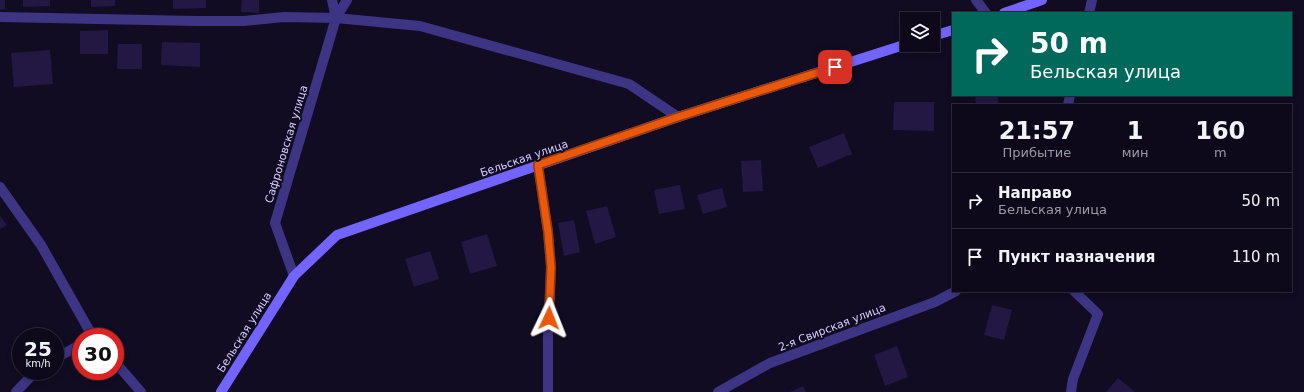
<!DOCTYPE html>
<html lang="ru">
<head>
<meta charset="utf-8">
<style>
	:root { --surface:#0d091a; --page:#1b1727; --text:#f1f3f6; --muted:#9a9aa2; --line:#2d2a39 }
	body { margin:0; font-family:"DejaVu Sans",sans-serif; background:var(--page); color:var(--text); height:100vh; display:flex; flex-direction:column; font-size:15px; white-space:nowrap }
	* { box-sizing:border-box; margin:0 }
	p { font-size:13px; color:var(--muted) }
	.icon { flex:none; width:22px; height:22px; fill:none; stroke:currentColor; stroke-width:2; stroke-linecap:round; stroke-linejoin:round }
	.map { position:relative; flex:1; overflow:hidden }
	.details { position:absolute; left:952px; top:104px; width:340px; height:188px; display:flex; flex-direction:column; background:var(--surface); border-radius:0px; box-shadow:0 2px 6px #0003,0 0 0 1px var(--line) }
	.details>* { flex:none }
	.guide { position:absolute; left:952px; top:12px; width:340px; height:84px; border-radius:0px; box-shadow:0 2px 6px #0003,0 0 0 1px var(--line); background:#00695c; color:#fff; overflow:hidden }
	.fabs { position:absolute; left:900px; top:12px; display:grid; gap:8px }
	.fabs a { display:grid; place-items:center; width:40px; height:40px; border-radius:0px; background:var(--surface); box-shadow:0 2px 6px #0003,0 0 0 1px var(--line); font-size:20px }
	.speed { position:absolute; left:12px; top:328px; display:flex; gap:8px; font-size:20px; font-weight:700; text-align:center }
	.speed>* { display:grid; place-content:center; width:52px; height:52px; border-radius:50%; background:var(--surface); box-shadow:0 2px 6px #0003,0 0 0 1px var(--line); line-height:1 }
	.speed small { font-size:10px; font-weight:400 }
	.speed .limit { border:6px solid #d22; background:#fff; color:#111 }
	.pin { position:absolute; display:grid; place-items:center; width:34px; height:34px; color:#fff; margin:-17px; border-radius:8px; box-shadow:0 2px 6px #0006 }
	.me { position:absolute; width:44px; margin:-22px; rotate:2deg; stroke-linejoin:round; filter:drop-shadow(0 0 3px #0008) }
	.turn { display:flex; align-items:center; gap:14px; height:84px; padding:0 12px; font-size:18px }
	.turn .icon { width:52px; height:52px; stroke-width:2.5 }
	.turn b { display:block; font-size:28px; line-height:34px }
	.eta { display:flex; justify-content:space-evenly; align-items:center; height:68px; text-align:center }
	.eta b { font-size:24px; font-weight:700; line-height:28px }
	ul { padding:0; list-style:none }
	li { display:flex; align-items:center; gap:12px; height:56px; padding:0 12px; border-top:1px solid var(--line) }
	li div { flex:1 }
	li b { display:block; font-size:15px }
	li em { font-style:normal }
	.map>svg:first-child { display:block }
	.building { fill:#231744 }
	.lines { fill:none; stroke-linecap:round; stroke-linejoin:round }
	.street { stroke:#3d3484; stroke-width:10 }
	.secondary { stroke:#7464ff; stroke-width:10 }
	.route-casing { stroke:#983908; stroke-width:10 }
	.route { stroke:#ea580c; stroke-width:7 }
	.labels { text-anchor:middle; stroke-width:4; stroke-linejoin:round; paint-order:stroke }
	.street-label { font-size:11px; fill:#d6cdff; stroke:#110c22 }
</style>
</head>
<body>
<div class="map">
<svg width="1304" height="392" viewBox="0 0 1304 392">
	<rect width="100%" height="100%" fill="#110c22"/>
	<path class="building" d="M0,0H5V9L0,10Z
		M23,0H50V6L23,7Z
		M91,0H115V6L91,7Z
		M173,0H206V8L173,9Z
		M242,0H259V13L241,12Z
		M108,30V54H80V31Z
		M162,42L200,43V67L161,65Z
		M118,44H142V69H117Z
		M50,50L53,84L14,87L11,53Z
		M975,95H997L999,105H976Z
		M894,102H934V131L893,130Z
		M844,133L852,154L818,168L809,147Z
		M761,160L763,191L743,192L741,161Z
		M680,185L685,209L659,214L654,190Z
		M722,188L727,207L703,214L697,195Z
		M607,206L616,237L595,244L586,211Z
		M0,216L7,225L0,229Z
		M574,220L580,252L564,256L558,223Z
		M487,234L497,266L470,274L461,242Z
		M430,251L439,279L414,287L405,259Z
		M992,305L1012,310L1004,340L984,335Z
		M897,346L908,377L885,386L874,355Z
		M1118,378L1135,392H1106Z
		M803,386L806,392H790Z"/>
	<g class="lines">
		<path class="street" d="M976,0L986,13
			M1089,13L1092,0
			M0,17L196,21H244L284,17L336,18L420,26L629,84L678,117
			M336,18L347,0
			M1068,105L1070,95
			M538,165L548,232L551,267L548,331V392
			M0,187L41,245L93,337
			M294,276L275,223L336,18L332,0
			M55,359L81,344
			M115,362L141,392
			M16,392L36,371
			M718,392L770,363L935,302L956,291
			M1071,392L1073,379L1098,314L1074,291"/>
		<path class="secondary" d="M1004,13L1042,0
			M933,36L953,30
			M221,392L294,276L337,235L678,117L907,44"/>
	</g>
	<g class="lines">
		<defs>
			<path id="route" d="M549,318L551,267L548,232L538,165L678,117L835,67"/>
		</defs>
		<use href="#route" class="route-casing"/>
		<use href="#route" class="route"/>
	</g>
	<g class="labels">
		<g class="street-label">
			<text transform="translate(286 144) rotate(-73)" y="4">Сафроновская улица</text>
			<text transform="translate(524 158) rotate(-19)" y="4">Бельская улица</text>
			<text transform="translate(832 327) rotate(-21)" y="4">2-я Свирская улица</text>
			<text transform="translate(244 332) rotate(-58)" y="4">Бельская улица</text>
		</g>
	</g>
</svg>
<div class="fabs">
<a><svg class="icon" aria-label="layers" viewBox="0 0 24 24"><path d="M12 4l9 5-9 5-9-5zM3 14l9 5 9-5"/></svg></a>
</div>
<div class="speed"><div>25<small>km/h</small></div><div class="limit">30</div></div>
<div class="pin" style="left:835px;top:67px;background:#d93025"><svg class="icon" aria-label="arrive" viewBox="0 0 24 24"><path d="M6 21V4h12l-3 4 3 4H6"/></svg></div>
<svg class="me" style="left:549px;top:318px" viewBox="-20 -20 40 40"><path d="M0-17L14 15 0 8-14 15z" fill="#ea580c" stroke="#fff" stroke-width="4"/></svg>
<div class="guide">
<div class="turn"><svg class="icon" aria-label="right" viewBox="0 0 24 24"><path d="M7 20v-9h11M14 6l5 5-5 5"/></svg><div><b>50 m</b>Бельская улица</div></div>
</div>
<section class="details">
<div class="eta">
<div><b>21:57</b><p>Прибытие</p></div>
<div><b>1</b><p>мин</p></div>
<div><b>160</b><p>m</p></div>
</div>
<ul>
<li><svg class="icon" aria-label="right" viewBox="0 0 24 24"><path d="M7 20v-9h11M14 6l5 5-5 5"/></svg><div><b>Направо</b><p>Бельская улица</p></div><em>50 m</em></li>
<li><svg class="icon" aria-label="arrive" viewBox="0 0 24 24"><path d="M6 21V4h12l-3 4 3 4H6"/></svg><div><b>Пункт назначения</b></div><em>110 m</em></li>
</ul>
</section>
</div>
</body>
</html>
